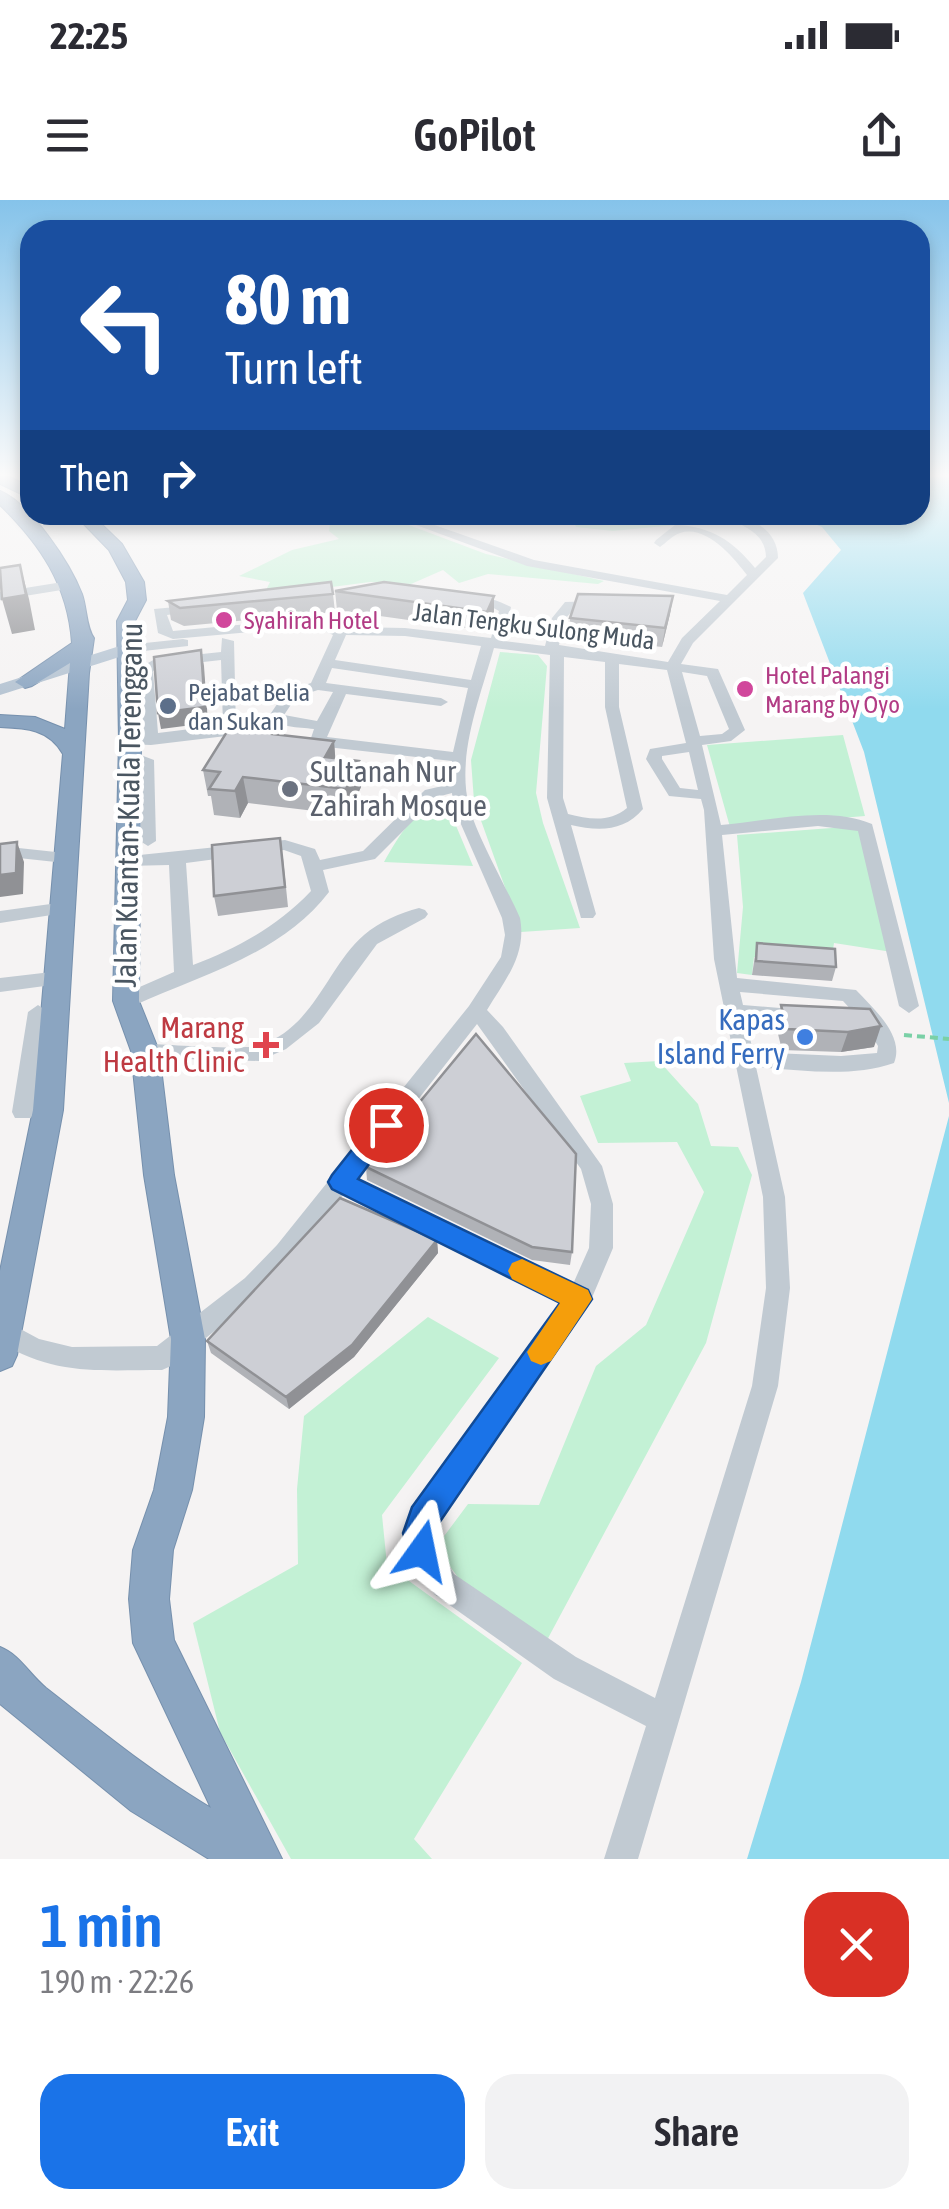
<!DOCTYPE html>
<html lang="en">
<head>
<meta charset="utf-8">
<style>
	:root { --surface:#fff; --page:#f2f2f3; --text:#2b2b33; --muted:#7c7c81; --accent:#1a73e8 }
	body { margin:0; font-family:"Asap Condensed",sans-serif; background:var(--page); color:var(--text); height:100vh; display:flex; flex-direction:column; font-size:38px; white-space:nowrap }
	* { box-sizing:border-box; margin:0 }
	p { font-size:32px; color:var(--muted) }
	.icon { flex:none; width:55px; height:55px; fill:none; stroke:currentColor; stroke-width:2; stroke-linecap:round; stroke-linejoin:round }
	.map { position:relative; height:1659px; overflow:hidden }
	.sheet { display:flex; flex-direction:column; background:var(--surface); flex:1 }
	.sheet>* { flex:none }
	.top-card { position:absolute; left:20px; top:20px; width:910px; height:305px; border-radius:30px; box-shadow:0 5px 15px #0003; background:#1a4fa0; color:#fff; overflow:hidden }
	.pin { position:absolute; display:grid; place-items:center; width:85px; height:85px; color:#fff; margin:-42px; border:5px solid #fff; border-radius:50%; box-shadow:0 2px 10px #0007 }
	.me { position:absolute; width:110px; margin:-55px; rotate:12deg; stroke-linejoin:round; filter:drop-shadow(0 0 8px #0008) }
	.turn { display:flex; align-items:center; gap:35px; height:210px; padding:0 40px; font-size:45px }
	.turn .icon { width:130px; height:130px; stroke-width:2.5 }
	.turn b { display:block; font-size:70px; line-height:85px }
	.then { display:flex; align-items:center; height:95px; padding:0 40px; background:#0003; gap:20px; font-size:38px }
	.round { display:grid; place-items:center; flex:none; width:105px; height:105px; border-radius:30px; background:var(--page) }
	.head { display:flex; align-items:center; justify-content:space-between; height:170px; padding:0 40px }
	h1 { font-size:60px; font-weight:600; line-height:75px; color:var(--accent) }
	.button { display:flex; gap:20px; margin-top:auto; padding:20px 40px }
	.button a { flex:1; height:115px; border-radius:30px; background:var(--accent); color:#fff; font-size:40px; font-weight:600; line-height:115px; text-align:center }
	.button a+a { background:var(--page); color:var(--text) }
	.status { display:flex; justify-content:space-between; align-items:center; height:70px; padding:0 50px; background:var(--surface); direction:ltr }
	.status svg { height:28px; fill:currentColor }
	header { display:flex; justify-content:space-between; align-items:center; height:130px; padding:0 40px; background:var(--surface); font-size:45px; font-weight:600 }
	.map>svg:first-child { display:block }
	.green { fill:#c3f1d5 }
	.water { fill:#90daee }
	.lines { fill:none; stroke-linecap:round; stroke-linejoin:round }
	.highway-casing { stroke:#7690ad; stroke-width:2 }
	.path { stroke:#7ad0a6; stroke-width:4; stroke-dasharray:8 5; stroke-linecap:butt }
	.minor { fill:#c1cad2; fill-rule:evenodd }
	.major { fill:#b3c2d1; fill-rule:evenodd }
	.highway { fill:#8ba5c1; fill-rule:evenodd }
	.wall { fill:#b0b2b7 }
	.shaded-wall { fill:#909195 }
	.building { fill:#cdcfd5; stroke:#909195; stroke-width:2.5 }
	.route { fill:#1a73e8; stroke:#114b97; stroke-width:2.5 }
	.slow { fill:#f59e0b }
	.hotel-dot { fill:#d1479c; stroke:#fff; stroke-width:4 }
	.service-dot { fill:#5c6f8a; stroke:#fff; stroke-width:4 }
	.worship-dot { fill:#6b7280; stroke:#fff; stroke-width:4 }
	.shop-dot { fill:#3f7fe0; stroke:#fff; stroke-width:4 }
	.health-dot { fill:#e0444e; stroke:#fff; stroke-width:4 }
	.labels { text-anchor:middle; stroke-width:9; stroke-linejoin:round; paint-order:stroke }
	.far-hotel-label { font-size:25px; fill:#b23c85; stroke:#fff; text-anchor:start }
	.far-street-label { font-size:25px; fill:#4a5661; stroke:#fff }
	.far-service-label { font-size:25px; fill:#4e5e75; stroke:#fff; text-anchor:start }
	.worship-label { font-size:30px; fill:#5b616d; stroke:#fff; text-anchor:start }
	.street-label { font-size:30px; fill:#4a5661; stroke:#fff }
	.shop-label { font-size:30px; fill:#366cbe; stroke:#fff; text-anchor:end }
	.health-label { font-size:30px; fill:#be3a42; stroke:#fff; text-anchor:end }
</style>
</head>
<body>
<div class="status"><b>22:25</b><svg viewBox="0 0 49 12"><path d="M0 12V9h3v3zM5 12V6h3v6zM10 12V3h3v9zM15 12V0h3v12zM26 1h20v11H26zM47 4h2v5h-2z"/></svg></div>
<header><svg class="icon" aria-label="menu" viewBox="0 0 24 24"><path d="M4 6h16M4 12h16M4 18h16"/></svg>GoPilot<svg class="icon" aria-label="share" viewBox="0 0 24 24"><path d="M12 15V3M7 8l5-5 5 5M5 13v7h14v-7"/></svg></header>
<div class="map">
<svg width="949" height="1659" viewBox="0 0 949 1659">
	<rect width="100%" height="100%" fill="#f5f3f3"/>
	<path class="green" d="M331,315H382L486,354L604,381L598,384L488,374L459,383L443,370L411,384L370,382L263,396L270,382L239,376L292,350L339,339L329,331Z
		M571,315H693L717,321L613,331L576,327Z
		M500,452L538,455L547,466L536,593L543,623L580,728L521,732L474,601L471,560Z
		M843,535L865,616L730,627L707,545Z
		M446,602L473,666L384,662C400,634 413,610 446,602Z
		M858,626L892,752L834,743L831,763L754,757L752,775L737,773L743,707L737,635Z
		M659,861L698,904L711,946L738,947L752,975L706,1143L546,1442L470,1394L436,1347L468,1304L539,1305L596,1166L646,1125L704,992L677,942L598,943L580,896L631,881L624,863Z
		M428,1117L499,1158L382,1315L387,1365L522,1463L414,1639L432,1659H291L220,1532L193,1423L298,1364L297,1289L304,1216Z"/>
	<path class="water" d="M920,277H949V903L864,552L803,393L841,350L822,327L793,315H920Z
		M949,916V1659H747L801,1482Z"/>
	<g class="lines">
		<defs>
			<path id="highway" d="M0,277H10L30,287V298L0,284Z
				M0,291C31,304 70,363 82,394C87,408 86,428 94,438L89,473L63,910L17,1155L12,1166L0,1171V1071L33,910L63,554C49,529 26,528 0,527V515L35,517L65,529L70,463L32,486L25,488L15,482L72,443C68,385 40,344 0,305Z
				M75,315H92L122,344L144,382L146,400L135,421L141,541L139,801L159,851L174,975L205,1139L204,1217L192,1290L173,1350L169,1399L174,1440L282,1659H209L131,1611L0,1504V1447C20,1455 29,1474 46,1488C100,1530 152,1573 211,1608L133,1443L129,1399L133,1350L154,1290L168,1217L171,1139L144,975L131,851L113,801L119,541L117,421L128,400L126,382L109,350Z"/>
		</defs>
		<use href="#highway" class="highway-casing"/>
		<path class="path" d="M904,835L949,839"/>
		<path class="minor" d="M389,315H406L534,360L727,395L747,375C734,358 706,324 680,333C673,335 666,343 660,347L654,343L656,340L675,325C711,326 733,341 755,368L766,357C765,331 743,328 725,315C750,315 778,330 778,358L693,443L681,464L718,469L745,530L731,541L702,545L721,625C769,621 827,605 872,624L919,806L909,813L899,806L858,631L818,626L722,635L737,778L856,790C874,809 905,836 894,863C851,878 801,870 756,867L785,997L790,1088L778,1186L638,1659H604L646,1526L554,1479L434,1394L409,1351L405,1333L413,1308L562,1103L344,994L263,1092L171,1166L162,1170C101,1170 54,1176 0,1142V1118L39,1139L72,1147L157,1146L245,1078L277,1045L469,806L501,757L505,735L502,718L453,606L452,593L437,597L375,659L323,670L329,692C282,754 201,775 133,806H119L116,801L119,796L174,772L169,665L126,666L120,665L117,661L120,657L285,640L315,649L320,660L363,651L425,590L451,584L452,561L318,546L310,541L314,529C297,527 280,528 269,516L286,491L311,483L333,435L325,431L338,424L173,439L158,433L154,409L198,405V411L167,415L173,431L347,415L354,419L350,427L405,428L491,438L499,411L490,406L465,403V397C482,395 497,400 511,407L504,441L545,446L552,418L565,402L599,401L606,405L604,408L574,409L565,419L559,445L668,462L682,438L720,401L527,366ZM346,435L405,436L481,446L471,480L335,460ZM494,448L550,455L547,598L581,718H593L596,714L571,625C598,631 624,632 643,609L619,507V464L667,470L686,543L650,549L646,559L669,596L701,599L704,610L714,759L763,997L766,1088L752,1186L655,1498L576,1457L454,1374L436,1345L435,1324L588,1107L613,1048V1004L602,966L503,827L487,810C505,780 527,755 520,718C506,686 477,637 469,606C456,555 481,495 494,448ZM564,457L605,462V507L627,608C609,623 589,619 568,614L563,598ZM332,468L468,488L453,552L327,537L346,494L441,506L448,502L441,498L326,483ZM682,472L707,476L729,529L722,534L700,536ZM318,490L333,492L317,521L284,515L296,497ZM689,552L698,590L680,588L662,559V556ZM284,650L301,656L311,691C278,726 238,748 193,765L186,663ZM740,792L843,801L855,814L848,820L851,825L866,826L878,846L877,853L841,856L753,852L746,819L804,824L814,817L804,810L743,805ZM477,824L581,969L591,1004L589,1048L573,1084L356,979Z
			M69,381L75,385L74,388L0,400V392Z
			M222,438L234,441L236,529L226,536L151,545L125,544V538L143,535L141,467L155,459L221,452ZM221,460L223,525L158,533L153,471L159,467Z
			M183,439L188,440V446L126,453L119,449L126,445Z
			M130,551L154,560L156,641L148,646L140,641L138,563L122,556Z
			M0,646L65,653L74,658L65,663L0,656Z
			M65,702L74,708L71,712L0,723V711Z
			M419,708L425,710L428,714L425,718L377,744L319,823L286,849L259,861L145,858L135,851L145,844C169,844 242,851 260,845C314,828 327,767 364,735C379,722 400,713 419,708Z
			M60,771L67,773L70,778L67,783L0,792V778Z
			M38,805L48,812L34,912L31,918H15L12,912L28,812Z"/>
		<path class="major" d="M126,444L132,445V453L0,495V484Z"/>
		<use href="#highway" class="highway"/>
	</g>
	<path class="wall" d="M335,391L494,396V414L487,431L337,410Z
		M333,394L335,412L184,426L171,420L168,401Z
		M673,396L670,414L662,447L569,436L570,418Z
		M245,532L334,541L335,558L361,587L348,615L248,603L240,618L214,615L211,596H208L203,570Z
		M283,658L288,707L218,716L214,696Z
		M757,743L836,767L832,781L752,775Z
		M781,805L870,809L874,847L841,852L782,850L776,826Z
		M366,967L572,1052L570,1065L532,1060L367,980Z
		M437,1040L438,1053L354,1157L289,1209L211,1153L207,1141Z"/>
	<path class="shaded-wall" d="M20,365L29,399L35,430L12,434L2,399Z
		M494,396V414L487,431V412Z
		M673,396L670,414L662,447L665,428Z
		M201,450L204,466L208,523L161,529L158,513Z
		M279,522L283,548L272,534Z
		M334,541L336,567L325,557Z
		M359,561L361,587L348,615L346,589Z
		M243,577L248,603L240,618L235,591Z
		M17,642L24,662L23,694L0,697V675Z
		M881,826L874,847L841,852L848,832Z
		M437,1040L438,1053L354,1157L289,1209L286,1197Z"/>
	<path class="building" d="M20,365L26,395L2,399L0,368Z
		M331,382L333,394L180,408L168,401Z
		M384,382L494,396L487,412L335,391Z
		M578,394L673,396L665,428L570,418Z
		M201,450L205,507L158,513L154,457Z
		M252,519L279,522L272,534L334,541L325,557L359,561L346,589L243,577L235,591L209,589L220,572L203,570L228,530L245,532Z
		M280,638L285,687L214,696L212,645Z
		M17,642L16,673L0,675V644Z
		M757,743L835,749L836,767L756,761Z
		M781,805L870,809L881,826L848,832L787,829Z
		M476,834L576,954L572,1052L532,1047L366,967Z
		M340,998L437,1040L352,1145L286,1197L207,1141Z"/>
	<linearGradient id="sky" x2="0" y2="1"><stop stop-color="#85c3ea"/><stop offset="0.54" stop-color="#fafafa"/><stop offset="1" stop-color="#fafafa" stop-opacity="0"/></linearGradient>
	<rect width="949" height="509" fill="url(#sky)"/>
	<path class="route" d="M386,915L394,918L398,925L358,979L588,1090L592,1099L437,1326L439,1351L434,1362L422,1367L411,1362L403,1333L412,1307L560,1103L332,989L328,982L332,975L377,918Z"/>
	<path class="slow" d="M522,1059L588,1090L592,1099L551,1161L541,1165L531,1161L527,1152L560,1103L512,1079L508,1071L512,1063Z"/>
	<g class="hotel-dot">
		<circle cx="224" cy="420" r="10"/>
		<circle cx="745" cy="489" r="10"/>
	</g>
	<circle class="service-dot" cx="168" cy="506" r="10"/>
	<circle class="worship-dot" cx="290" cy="589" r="10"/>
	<circle class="shop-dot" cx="805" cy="837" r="10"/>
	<path class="health-dot" d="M261 830h10v10h10v10h-10v10h-10v-10h-10v-10h10z"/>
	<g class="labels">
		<g class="far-hotel-label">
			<text x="244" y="429">Syahirah Hotel</text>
			<text x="765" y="484">Hotel Palangi<tspan x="765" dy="29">Marang by Oyo</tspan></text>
		</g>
		<g class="far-street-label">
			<text transform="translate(534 426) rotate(7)" y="9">Jalan Tengku Sulong Muda</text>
		</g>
		<g class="far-service-label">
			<text x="188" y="501">Pejabat Belia<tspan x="188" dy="29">dan Sukan</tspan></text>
		</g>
		<g class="worship-label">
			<text x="310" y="582">Sultanah Nur<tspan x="310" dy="34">Zahirah Mosque</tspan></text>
		</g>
		<g class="street-label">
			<text transform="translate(129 605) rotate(-89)" y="10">Jalan Kuantan-Kuala Terengganu</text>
		</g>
		<g class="shop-label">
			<text x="785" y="830">Kapas<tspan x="785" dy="34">Island Ferry</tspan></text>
		</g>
		<g class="health-label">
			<text x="244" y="838">Marang<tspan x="244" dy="34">Health Clinic</tspan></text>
		</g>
	</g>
</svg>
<div class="pin" style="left:386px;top:925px;background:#d93025"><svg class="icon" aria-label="arrive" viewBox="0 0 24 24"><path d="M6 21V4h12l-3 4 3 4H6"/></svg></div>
<svg class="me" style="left:422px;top:1351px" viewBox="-20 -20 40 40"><path d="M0-17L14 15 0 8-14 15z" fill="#1a73e8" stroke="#fff" stroke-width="4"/></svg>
<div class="top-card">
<div class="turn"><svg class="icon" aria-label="left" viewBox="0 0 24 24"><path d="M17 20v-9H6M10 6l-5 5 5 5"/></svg><div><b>80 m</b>Turn left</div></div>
<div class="then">Then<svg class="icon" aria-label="right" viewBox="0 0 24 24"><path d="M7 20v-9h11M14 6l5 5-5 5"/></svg></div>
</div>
</div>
<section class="sheet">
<div class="head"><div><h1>1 min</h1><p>190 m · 22:26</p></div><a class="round" style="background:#d93025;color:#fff"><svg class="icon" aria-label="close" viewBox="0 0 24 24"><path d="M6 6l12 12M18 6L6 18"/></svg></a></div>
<div class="button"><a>Exit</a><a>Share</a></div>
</section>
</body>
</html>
